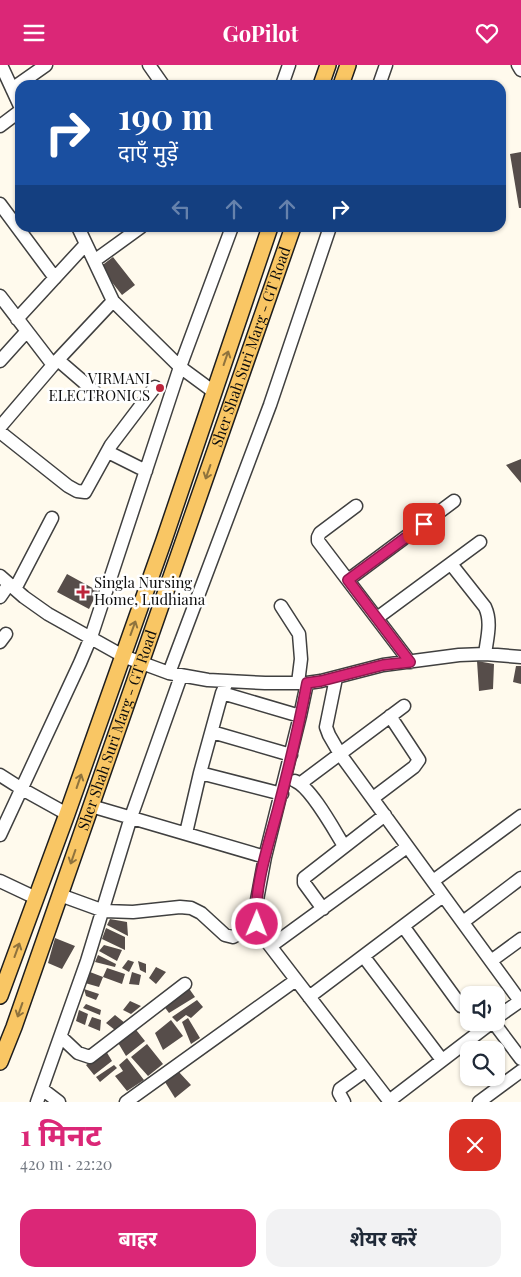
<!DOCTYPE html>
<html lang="hi">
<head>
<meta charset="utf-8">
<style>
	:root { --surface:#fff; --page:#f2f2f3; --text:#1f2937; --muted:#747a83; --accent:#db2777 }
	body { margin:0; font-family:"Playfair Display","Noto Sans Devanagari",serif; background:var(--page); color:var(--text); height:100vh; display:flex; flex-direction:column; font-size:19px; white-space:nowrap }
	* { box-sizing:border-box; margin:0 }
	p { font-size:16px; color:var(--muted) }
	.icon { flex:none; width:28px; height:28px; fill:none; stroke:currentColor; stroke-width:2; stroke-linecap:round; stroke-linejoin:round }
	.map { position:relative; height:1037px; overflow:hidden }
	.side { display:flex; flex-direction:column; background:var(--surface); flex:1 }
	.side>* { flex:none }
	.guide { position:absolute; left:15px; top:15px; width:491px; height:152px; border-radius:15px; box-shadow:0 1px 4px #0004; background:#1a4fa0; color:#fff; overflow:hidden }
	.buttons { position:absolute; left:460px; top:921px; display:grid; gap:10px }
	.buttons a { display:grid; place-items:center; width:45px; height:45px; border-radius:10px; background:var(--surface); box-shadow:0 1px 4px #0004; font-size:25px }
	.pin { position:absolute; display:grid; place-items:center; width:42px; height:42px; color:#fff; margin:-21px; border-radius:10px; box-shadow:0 2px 8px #0006 }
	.me { position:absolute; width:55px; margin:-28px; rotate:1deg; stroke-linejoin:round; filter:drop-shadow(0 0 4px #0008) }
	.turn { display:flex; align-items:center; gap:18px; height:105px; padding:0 20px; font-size:22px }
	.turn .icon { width:65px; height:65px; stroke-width:2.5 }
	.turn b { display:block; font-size:35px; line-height:42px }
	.lanes { display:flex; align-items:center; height:48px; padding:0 20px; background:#0003; justify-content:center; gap:25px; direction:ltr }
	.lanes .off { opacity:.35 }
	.round { display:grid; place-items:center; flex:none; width:52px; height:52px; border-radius:15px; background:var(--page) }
	.head { display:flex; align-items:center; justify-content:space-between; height:85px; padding:0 20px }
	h1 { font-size:30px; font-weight:700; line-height:38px; color:var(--accent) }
	.cta { display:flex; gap:10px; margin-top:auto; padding:10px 20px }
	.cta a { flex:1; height:58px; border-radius:15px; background:var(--accent); color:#fff; font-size:20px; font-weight:700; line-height:58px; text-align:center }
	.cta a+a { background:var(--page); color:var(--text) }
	header { display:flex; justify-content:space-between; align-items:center; height:65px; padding:0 20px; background:var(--accent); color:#fff; font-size:22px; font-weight:700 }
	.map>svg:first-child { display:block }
	.building { fill:#564d4a }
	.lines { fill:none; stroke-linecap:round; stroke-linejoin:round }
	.minor-casing { stroke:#404040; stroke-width:15 }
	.major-casing { stroke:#1e1e1e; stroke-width:18 }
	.minor { stroke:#fff; stroke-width:12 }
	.major { stroke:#f9c664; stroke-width:15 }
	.oneway { stroke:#8f733d }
	.route-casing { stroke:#8e194d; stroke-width:12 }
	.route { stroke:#db2777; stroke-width:9 }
	.poi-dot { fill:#bd253b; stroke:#fff; stroke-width:2 }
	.labels { text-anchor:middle; stroke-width:5; stroke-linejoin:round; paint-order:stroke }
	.street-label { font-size:15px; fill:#0d0d0d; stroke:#fff }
	.poi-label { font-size:15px; fill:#0d0d0d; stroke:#fff; text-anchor:end }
</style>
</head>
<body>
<header><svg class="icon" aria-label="menu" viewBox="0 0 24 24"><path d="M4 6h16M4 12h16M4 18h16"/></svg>GoPilot<svg class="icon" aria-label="heart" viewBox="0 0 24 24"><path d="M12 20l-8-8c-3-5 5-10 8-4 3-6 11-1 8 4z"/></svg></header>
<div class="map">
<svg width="521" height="1037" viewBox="0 0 521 1037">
	<rect width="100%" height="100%" fill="#fffaed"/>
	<path class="building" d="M521,87V143H519L510,89Z
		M113,192L135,220L122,230L100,202Z
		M521,394V418L506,400Z
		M67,509L98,526L89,544L57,527Z
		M477,596L494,599L493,624L479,626Z
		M516,601H521V619L513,617Z
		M110,854L127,857L128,871L107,860Z
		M106,863L125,872V885L102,874Z
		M55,873L75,881L62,904L48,898Z
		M104,880L122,885L117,896L99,886Z
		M98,890L116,899L115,902L95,897Z
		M128,895L134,897L129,907L122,903Z
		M138,896L146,899V908L140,905Z
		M156,902L166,907L156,919L149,913Z
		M107,903L125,909L122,919L103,912Z
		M90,907L103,912L99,922L85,918Z
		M132,907L141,910L139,920L129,919Z
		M188,922L195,932L169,948L163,940Z
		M84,924L99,929L96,935L86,931Z
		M197,935L203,942L191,953L186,950L177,957L172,952Z
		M130,936L141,941L131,949L123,945Z
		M86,939L101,945L100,950L83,943Z
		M79,945L88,949L85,960L76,956Z
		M115,950L125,958L115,965L106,958Z
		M92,952L101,955L100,966L88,961Z
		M188,953L200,973L191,979L182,957Z
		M171,955L183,971L163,985L155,968Z
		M133,961L145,976L126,991L117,976Z
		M147,979L163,999L148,1011L131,992Z
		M106,986L112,996L94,1010L86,1000Z
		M127,993L144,1015L127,1026L115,1011L123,1006L119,1000Z
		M114,1000L117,1003L100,1017L96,1012Z
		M178,1006L191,1020L175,1033L165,1017Z"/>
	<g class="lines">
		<defs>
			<path id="minor" d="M1,0L20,41
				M149,0L163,20
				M518,0L521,5
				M282,20L289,0
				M379,20L386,0
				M12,24L46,0
				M0,61L20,46
				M0,139L55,213
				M78,162L113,236L180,302L214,327
				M94,196L141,162
				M0,231L53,300L113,236
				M17,254L86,179
				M58,295L94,326
				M0,296L27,266
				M0,362L53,300
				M0,367L68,421L77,426L85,427L111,380L155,322
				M108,387L146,406
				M356,441L320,468L318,472V476L410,597
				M451,499L485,542C492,557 487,573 485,589
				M0,511L24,532L48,549L123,591L169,608L208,615L265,618H307L321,616L383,600L459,590L485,589L521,592
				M348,515L454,436
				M15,524L52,453
				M0,532L9,519
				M281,541L299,569L301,594L298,618
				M377,553L480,477
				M0,577L6,569
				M169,608L270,340L330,162
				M336,613L326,662L329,670L340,689L520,936L496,953
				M307,618L300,651L265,792L257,835V859L264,873L390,1037
				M222,628L300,651
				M212,667L291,690
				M200,708L282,729
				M0,710L22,724L67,749
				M295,716C311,722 334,765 344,781
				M301,718L404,641
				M373,733L414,702L419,695L390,651
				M91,741L265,792
				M186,768L200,708L222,628L227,617
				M0,770L80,598L91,572L180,302L232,162
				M0,816L36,833
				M433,816L521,751
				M60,830L104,846L133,847L180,842L191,843L201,848L225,870L233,872L257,859
				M323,844L304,818V813L385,750
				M463,857L521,813
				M403,861L461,941
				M271,881L407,782
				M364,892L442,995
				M491,896L521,874
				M309,932L443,831
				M494,958L521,994
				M61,972L78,988L90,992L185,919
				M42,1024L59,1037
				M389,1036L491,958
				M37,1037L87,896L131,752L181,611
				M126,1037L296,915
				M344,1037L339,1028L340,1024L365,1006
				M479,1037L521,1006"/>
			<g id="major">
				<path d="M321,20L328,0"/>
				<path d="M341,20L348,0"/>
				<path d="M0,931L67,749L164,475L270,162"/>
				<path id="s1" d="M0,997L14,962L293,162"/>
			</g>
		</defs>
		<use href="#minor" class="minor-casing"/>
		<use href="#major" class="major-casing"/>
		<use href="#minor" class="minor"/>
		<use href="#major" class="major"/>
	</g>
	<defs><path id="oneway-shaft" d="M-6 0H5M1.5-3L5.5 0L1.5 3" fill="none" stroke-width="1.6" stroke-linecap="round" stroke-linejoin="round" transform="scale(1.25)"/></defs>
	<g class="oneway">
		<use href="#oneway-shaft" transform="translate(226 293) rotate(-71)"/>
		<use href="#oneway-shaft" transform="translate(208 407) rotate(109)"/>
		<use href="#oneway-shaft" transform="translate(133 563) rotate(-70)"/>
		<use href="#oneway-shaft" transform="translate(79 716) rotate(-71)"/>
		<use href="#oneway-shaft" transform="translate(73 792) rotate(109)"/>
		<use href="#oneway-shaft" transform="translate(17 885) rotate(-70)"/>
		<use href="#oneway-shaft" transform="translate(20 945) rotate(109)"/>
	</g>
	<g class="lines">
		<defs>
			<path id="route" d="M257,859C253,824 269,778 278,744C289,702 299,660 307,618L321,616L383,600L410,597L348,515L424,459"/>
		</defs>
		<use href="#route" class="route-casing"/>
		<use href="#route" class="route"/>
	</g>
	<g class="poi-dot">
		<circle cx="160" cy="323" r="5"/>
		<path d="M80.5 519.5h5v5h5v5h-5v5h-5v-5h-5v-5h5z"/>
	</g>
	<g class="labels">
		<g class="street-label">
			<text dy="5" stroke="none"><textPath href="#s1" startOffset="758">Sher Shah Suri Marg - GT Road</textPath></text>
			<text dy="5" stroke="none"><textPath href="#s1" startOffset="352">Sher Shah Suri Marg - GT Road</textPath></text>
		</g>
		<g class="poi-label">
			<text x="150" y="319">VIRMANI<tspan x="150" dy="17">ELECTRONICS</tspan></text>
			<text x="94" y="523" text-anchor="start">Singla Nursing<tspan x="94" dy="17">Home, Ludhiana</tspan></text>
		</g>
	</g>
</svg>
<div class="buttons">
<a><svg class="icon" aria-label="sound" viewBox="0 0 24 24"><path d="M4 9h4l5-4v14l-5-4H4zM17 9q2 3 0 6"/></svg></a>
<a><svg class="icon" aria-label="search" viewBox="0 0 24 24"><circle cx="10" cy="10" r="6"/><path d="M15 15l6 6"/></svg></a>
</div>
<div class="pin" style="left:424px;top:459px;background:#d93025"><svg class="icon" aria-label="arrive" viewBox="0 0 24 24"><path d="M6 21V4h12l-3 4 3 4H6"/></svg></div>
<svg class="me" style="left:257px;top:859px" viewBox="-20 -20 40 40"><circle r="17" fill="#db2777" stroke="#fff" stroke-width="3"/><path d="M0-11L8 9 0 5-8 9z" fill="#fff"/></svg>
<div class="guide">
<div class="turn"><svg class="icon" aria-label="right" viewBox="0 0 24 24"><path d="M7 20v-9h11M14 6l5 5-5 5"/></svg><div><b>190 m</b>दाएँ मुड़ें</div></div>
<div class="lanes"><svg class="icon off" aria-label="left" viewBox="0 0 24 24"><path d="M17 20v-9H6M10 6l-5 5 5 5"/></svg><svg class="icon off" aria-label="ahead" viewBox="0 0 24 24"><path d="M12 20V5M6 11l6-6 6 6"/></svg><svg class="icon off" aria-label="ahead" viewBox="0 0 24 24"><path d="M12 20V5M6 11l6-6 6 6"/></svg><svg class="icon" aria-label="right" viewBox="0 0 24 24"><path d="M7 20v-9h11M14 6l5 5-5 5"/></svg></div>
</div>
</div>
<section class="side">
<div class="head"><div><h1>1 मिनट</h1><p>420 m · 22:20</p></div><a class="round" style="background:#d93025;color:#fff"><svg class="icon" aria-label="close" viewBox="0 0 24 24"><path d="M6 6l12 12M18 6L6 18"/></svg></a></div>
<div class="cta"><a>बाहर</a><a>शेयर करें</a></div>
</section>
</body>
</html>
